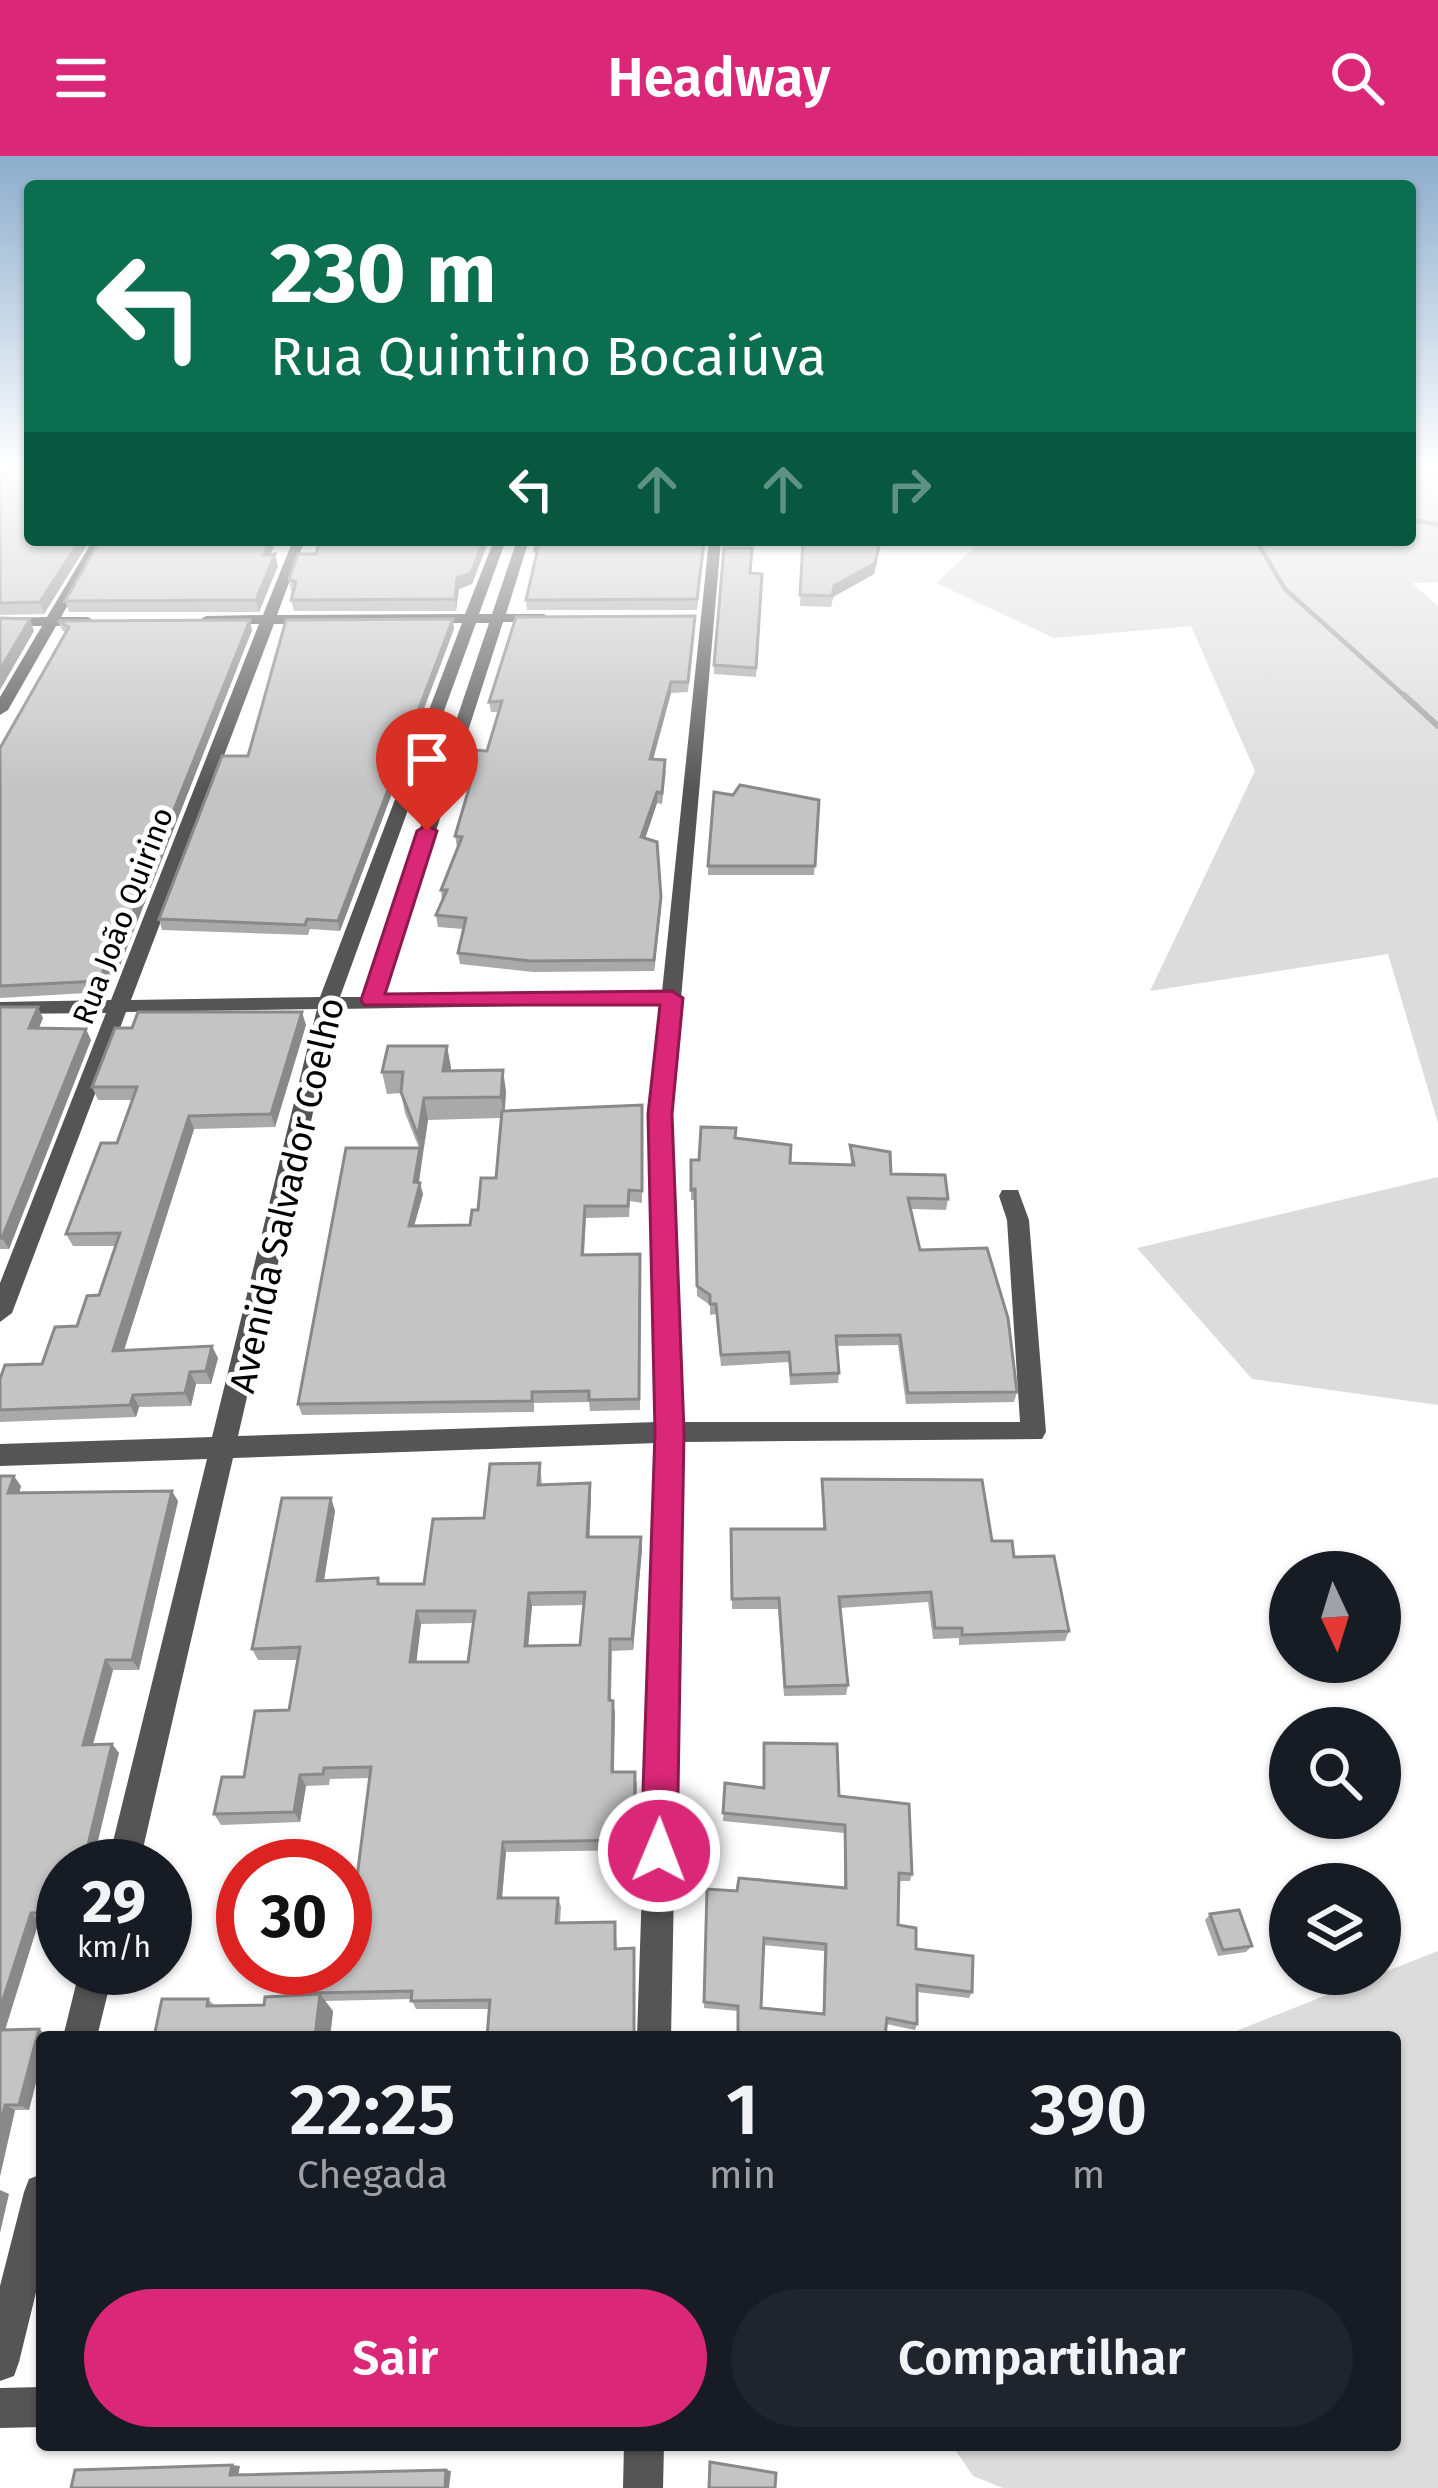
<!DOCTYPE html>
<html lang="pt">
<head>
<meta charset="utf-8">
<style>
	:root { --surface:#171b24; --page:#20242c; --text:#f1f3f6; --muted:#9ea1a6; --accent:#db2777 }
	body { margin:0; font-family:"Fira Sans",sans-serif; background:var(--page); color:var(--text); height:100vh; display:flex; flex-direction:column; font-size:45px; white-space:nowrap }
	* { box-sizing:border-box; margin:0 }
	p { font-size:39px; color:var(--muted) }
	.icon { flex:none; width:66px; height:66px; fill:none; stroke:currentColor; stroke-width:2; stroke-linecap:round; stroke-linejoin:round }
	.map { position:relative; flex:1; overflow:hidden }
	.side { position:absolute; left:36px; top:1875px; width:1365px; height:420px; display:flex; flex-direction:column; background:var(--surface); border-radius:12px; box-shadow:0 3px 9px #0004 }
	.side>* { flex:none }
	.top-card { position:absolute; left:24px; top:24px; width:1392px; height:366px; border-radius:12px; box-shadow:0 3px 9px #0004; background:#0b6e4f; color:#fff; overflow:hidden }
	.needle { width:78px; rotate:176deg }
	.buttons { position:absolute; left:1269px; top:1395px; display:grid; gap:24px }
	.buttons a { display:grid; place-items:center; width:132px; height:132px; border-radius:50%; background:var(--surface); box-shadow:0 3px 9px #0004; font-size:60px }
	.speed { position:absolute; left:36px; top:1683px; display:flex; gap:24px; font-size:60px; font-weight:700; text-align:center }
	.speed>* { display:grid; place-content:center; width:156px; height:156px; border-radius:50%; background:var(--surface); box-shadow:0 3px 9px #0004; line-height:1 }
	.speed small { font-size:30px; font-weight:400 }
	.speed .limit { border:18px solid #d22; background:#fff; color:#111 }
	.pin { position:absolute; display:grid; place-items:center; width:102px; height:102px; color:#fff; margin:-123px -51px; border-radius:50% 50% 50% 0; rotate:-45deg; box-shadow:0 0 12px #0007 }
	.pin .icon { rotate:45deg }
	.me { position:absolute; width:132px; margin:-66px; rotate:1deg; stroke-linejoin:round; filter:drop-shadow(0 0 9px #0008) }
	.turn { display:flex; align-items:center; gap:42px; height:252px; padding:0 48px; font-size:54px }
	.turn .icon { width:156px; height:156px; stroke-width:2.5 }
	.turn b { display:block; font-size:84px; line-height:102px }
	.lanes { display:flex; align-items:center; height:114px; padding:0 48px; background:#0003; justify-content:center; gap:60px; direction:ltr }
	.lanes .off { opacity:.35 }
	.eta { display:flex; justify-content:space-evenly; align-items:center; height:204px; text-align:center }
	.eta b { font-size:72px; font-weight:600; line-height:84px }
	.button { display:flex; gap:24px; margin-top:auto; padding:24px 48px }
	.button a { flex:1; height:138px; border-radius:72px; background:var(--accent); color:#fff; font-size:48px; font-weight:600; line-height:138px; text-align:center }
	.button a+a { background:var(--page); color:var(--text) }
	header { display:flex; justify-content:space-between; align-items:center; height:156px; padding:0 48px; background:var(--accent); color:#fff; font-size:54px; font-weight:600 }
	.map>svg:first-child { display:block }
	.green { fill:#dcdcdc }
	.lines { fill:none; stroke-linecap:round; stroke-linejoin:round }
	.stream-far1 { stroke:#a3a3a3; stroke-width:4.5 }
	.stream { stroke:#a3a3a3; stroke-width:6 }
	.minor { fill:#555; fill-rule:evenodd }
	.wall { fill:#a9a9a9; fill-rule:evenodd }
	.shaded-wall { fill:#898989 }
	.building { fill:#c4c4c4; stroke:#898989; stroke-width:3; fill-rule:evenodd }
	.route { fill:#db2777; stroke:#8e194d; stroke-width:3 }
	.labels { text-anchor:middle; stroke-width:10; stroke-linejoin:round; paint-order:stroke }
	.far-street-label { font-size:30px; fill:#000; stroke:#fff }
	.street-label { font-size:36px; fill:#000; stroke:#fff }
</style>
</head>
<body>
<header><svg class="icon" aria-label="menu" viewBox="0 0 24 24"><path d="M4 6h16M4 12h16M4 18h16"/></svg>Headway<svg class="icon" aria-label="search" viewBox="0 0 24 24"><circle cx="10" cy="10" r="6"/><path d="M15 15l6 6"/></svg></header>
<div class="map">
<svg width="1438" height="2332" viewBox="0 0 1438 2332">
	<rect width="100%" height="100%" fill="#fff"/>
	<path class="green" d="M1410,308H1438V426L1412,427L1438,450V967L1388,798L1150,835L1255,615L1191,470L1054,482L936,427L982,384H1410Z
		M1438,1021V1249L1252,1223L1137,1092Z
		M1438,1795V2332H1003L973,2320L952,2289H1395V1881H1221Z"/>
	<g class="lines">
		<path class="stream-far1" d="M1410,363L1438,369
			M1256,384L1285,433L1407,542"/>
		<path class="stream" d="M1404,539L1438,570"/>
		<path class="minor" d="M93,384H105L61,461H88L95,465L88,469L56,470L8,554L0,559V541L42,470H0V462L47,461Z
			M293,384H305L277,459L465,458L494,384H506L479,458H492L517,384H529L506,458H544L551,462L544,466H503L383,840L662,836L709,384H721L671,958L682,1266H1020L1007,1064L999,1040L1002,1034H1018L1029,1064L1046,1276L1042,1283L683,1286L671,1881H637L657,1287L233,1302L139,1710H107L207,1303L0,1310V1288L212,1281L317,853L126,856L12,1157L0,1166V1127L106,857L0,858V846L111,844L259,468H206L199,464L206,460L263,459ZM462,467L320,841L131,844L274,468ZM476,467H489L363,841H340ZM661,848L649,958L657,1266L238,1280L337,853Z
			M80,1812H114L97,1881H63Z
			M42,2018V2112L19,2206L14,2220L0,2225V2130L24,2036L29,2023Z
			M42,2231V2271L0,2272V2232Z
			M624,2289H664L663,2332H623Z"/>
	</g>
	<path class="wall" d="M0,308H30V384H90L44,458L0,459V316L30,314L29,309L0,310Z
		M100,384H276L271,398L278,410L259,456H69L65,445Z
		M320,384H489L472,428L459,433L456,455H294L291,444L293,435H291L289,423L316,398Z
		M538,384H706L697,454H527L526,444L536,403L535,394Z
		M803,384H882L874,418L833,441L831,451L800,450Z
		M762,418L756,521L714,518V509Z
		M58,465L252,474L119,812H113L104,836L0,842V592L66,477L62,474Z
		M695,471L688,536L671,537L653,604L666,615L662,648L657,647L645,682L661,752L654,815L533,816L460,808L458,797L463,773L438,771L436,759L442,745L441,734L457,691L455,680L469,633H466L464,622L487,595L499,556H491L489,546Z
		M454,473L340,775L310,773L308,779L162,774L159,763L248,600Z
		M733,639L819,644L814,719H708V710Z
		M0,851L43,862L39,872L91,884L9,1093H0Z
		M306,869L275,971L194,973L124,1194L218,1202L211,1228H196L191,1250L139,1251L136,1261L0,1266V1223L42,1208L77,1170L99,1139L116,1090H73L66,1078L117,987L132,944H98L92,931Z
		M451,911L450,915L506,935L505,954L642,949V1047L630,1045L629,1061L586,1062L584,1099L640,1098V1254L590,1255L589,1246L534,1247V1256L302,1259L298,1248L419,992L405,957L401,937L387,938L382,916ZM501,962L496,1022L470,1069L414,1070L423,1038L419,1027L428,964Z
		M735,982L790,1007L851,1009L850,989L891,1018L948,1043L946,1054L911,1053L920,1094L1017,1236L1014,1246L906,1248L898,1189L837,1190L839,1217L838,1227L790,1229L789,1206L721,1210L716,1158L710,1159V1149L697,1140L695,1044H691V1004H699Z
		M540,1307L542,1328L590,1327L591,1340L589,1381L642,1393L633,1494L612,1495L611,1544L615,1557L614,1616L637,1626L636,1694L506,1696L502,1742H558L561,1751L560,1767L615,1766L617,1793L634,1792L635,1801L490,1853H416L411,1843L325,1845L333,1855L330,1881H154L208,1843L215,1850L264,1849L313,1838L347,1800L370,1622L330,1623L329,1629L306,1630L300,1666L221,1669L214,1658L244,1621L289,1554L298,1504H258L252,1493L331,1342L335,1355L324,1424L378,1422L380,1428H424L484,1362ZM584,1449L580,1489L528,1490L532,1450ZM473,1467L468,1506H416L421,1468Z
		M0,1320L21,1330L19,1337L178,1345L139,1514H113L93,1589L112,1588L119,1597L63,1710V1764L39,1765L5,1874L48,1880L29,1954H15L0,2020Z
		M822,1323L992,1385L1014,1401L1069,1475L1065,1485L959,1489V1482L933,1483L928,1446L840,1452L848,1529L846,1539L784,1540L778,1453H732L731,1373H823Z
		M725,1627L839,1640L912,1718L910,1725H899L898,1769L916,1793L972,1836L969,1842L917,1836V1868L915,1874L886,1868L704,1852L707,1733L737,1735L844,1731V1677L723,1665ZM763,1789L824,1795L823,1858L761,1852Z
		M1210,1758L1252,1790L1246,1796L1218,1800L1205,1764Z"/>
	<path class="shaded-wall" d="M80,384H90L44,458L40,446Z
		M270,384H276L266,410L264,399Z
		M484,384H489L472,428L459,433L456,455L455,443L457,422Z
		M880,384H882L874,418L833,441L831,451L834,430Z
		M275,398L278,410L259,456L256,444Z
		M30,463L34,475L0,534V514Z
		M453,463L454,473L340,775L338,765Z
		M250,464L252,474L119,812L115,801Z
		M671,526V537L650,614V603Z
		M657,636V647L642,692L641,681Z
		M661,741V752L654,815V804Z
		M109,801L113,812L104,836L99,825Z
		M38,851L43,862L34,883L29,872Z
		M302,856L306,869L275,971L271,958Z
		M86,873L91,884L9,1093L2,1082Z
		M447,890L451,911L447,937L443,915Z
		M503,914L506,935L504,962L501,941Z
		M424,942L428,964L422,1002L418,980Z
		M189,960L194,973L120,1207L113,1195Z
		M420,992L422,1003L417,1038L414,1026Z
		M420,1027L423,1038L411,1081L409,1070Z
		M212,1190L218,1202L211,1228L206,1215Z
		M190,1216L196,1228L191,1250L185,1237Z
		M133,1239L139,1251L136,1261L130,1249Z
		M14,1320L21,1330L16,1348L8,1337Z
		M590,1327L591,1340L589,1394L587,1381Z
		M172,1335L178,1345L139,1514L132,1504Z
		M331,1342L335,1355L322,1437L317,1425Z
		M641,1381L642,1393L633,1494L632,1483Z
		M529,1437L532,1450L527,1502L525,1490Z
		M417,1455L421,1468L415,1518L410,1506Z
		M106,1504L113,1514L90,1598L83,1589Z
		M613,1545L615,1557L613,1627L612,1616Z
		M112,1588L119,1597L92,1710H83Z
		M300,1619L306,1630L300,1666L294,1656Z
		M503,1686L506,1696L501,1752L498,1742Z
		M31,1757L39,1765L3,1880L0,1878V1853Z
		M320,1838L333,1855L330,1881H315Z
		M39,1873L48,1880L42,1881V1902L29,1954L19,1949Z
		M5,1949L15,1954L0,2020V1972Z
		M0,2034L9,2038L0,2077Z
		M232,2309L240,2310L238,2320L230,2319Z
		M446,2314L451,2315L449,2332H445Z"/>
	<path class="building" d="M28,308H30V384H80L40,446L0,447V316L30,314Z
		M100,384H270L264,399L275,398L256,444L65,445Z
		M320,384H484L471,417L457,422L455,443L291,444L296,426L289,423L298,398H316Z
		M538,384H704L697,443L526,444L538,392L535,394Z
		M803,384H880L875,407L834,430L832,440L800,439Z
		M724,392H752L750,417L762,418L756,512L714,509Z
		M695,460L688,526H671L650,603L665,604L662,637L657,636L641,681L657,686L661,741L654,804L531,805L458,797L466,762L436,759L447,734H441L462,681L455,680L472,622H464L473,594L487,595L502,545L489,546L516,461Z
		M0,462L30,463L0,514Z
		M453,463L338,765L307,763L305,769L159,763L222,600H248L286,464Z
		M250,464L115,801H109L99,825L0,830V592L69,471L58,465Z
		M740,629L819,644L815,710H708L714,636L733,639Z
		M0,851H38L29,872L86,873L2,1082H0Z
		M138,856H302L271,958L189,960L113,1195L212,1190L206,1215L190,1216L185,1237L133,1239L130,1249L0,1254V1223L5,1209L42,1208L55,1171L77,1170L87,1140L99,1139L120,1077L66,1078L101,987H117L137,931H92L115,872H132Z
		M388,890H447L443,915L503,914L501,941L424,942L418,980L401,936L403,916H382Z
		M642,949V1035L629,1034L628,1050H585L582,1099L640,1098L639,1243L589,1244V1235L532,1236V1245L298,1248L346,992H420L414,1026L420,1027L409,1070L470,1069L472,1054H478L481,1022H496L502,955Z
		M701,971L736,972L735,982L791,989L790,1007L854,1009L850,989L890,996L891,1018L945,1019L948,1043L908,1042L920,1094L987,1092L1008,1162L1017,1236L908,1237L900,1179L836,1180L839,1217L791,1219L789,1196L721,1199L716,1148H710V1139L697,1130L695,1033L691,1034V1004H699Z
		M540,1307L538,1329L590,1327L587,1381H641L632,1483H610L609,1544L613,1545L612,1616H635L634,1684L503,1686L498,1742H558L556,1767L615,1766V1793L634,1792V1881H487L490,1844L411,1845L412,1835L311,1837L315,1812H345V1800H347L371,1611L324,1612L323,1618L300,1619L294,1656L214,1658L222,1621H244L255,1555L289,1554L300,1491L252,1493L282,1342H331L317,1425L378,1422V1428H424L433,1363L484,1362L490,1308ZM585,1436L580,1489L525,1490L529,1437ZM417,1455H475L468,1506H410Z
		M0,1320H14L8,1337L172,1335L132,1504H106L83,1589L112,1588L83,1710H63V1757H31L0,1853Z
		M822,1323L982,1324L992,1385H1012L1014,1401L1054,1400L1069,1475L962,1479V1472H935L931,1436L839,1441L848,1529L785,1531L779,1442L732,1443L731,1373H825Z
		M764,1587L837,1588L839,1640L909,1648L912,1718L899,1717L898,1769L916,1772V1793L973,1800L972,1836L917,1829V1868L887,1862L885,1881H738V1850L704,1846L707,1733L737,1735L739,1722L846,1732L845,1669L723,1657L725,1627L764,1632ZM764,1782L826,1788L824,1858L761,1852Z
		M1239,1754L1252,1790L1223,1794L1210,1758Z
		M320,1838L315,1881H154L162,1843H208L207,1850L264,1849L265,1841Z
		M39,1873L19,1949H5L0,1972V1874Z
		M710,2306L776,2317L775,2332H709Z
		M232,2309L230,2319L446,2314L445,2332H71L75,2314Z"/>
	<linearGradient id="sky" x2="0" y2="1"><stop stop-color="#8cadcc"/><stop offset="0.49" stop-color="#fff"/><stop offset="1" stop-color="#fff" stop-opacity="0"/></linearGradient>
	<rect width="1438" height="634" fill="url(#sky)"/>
	<path class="route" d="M427,669L437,675L385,838L672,835L683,842L672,958L684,1276L677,1695L672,1708L659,1713L646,1708L641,1695L655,1276L648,958L660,849H364L361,844L417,675Z"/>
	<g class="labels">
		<g class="far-street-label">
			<text transform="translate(123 760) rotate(-69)" y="10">Rua João Quirino</text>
		</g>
		<g class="street-label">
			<text transform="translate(286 1039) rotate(-77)" y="13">Avenida Salvador Coelho</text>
		</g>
	</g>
</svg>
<div class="buttons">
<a><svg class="needle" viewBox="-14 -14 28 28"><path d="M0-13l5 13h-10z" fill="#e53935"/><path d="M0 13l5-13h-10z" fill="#9ea1a6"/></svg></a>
<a><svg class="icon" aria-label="search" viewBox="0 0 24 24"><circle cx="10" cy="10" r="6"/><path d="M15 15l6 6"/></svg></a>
<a><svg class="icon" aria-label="layers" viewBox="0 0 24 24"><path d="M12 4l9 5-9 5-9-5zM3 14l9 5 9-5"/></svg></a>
</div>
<div class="speed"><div>29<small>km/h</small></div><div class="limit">30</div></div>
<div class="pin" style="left:427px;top:675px;background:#d93025"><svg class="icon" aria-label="arrive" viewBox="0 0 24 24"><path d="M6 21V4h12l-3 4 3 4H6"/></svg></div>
<svg class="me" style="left:659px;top:1695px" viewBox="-20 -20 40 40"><circle r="17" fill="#db2777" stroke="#fff" stroke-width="3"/><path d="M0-11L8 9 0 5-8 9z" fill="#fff"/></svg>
<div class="top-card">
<div class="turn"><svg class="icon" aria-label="left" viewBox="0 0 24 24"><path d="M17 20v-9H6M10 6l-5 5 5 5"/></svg><div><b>230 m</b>Rua Quintino Bocaiúva</div></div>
<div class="lanes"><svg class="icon" aria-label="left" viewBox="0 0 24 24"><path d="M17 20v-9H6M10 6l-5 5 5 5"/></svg><svg class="icon off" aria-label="ahead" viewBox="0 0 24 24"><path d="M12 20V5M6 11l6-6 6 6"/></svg><svg class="icon off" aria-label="ahead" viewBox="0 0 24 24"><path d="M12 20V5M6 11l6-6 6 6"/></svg><svg class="icon off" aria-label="right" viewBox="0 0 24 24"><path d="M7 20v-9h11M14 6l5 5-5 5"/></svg></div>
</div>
<section class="side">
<div class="eta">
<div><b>22:25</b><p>Chegada</p></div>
<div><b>1</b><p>min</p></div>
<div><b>390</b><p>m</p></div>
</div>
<div class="button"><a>Sair</a><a>Compartilhar</a></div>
</section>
</div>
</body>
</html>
